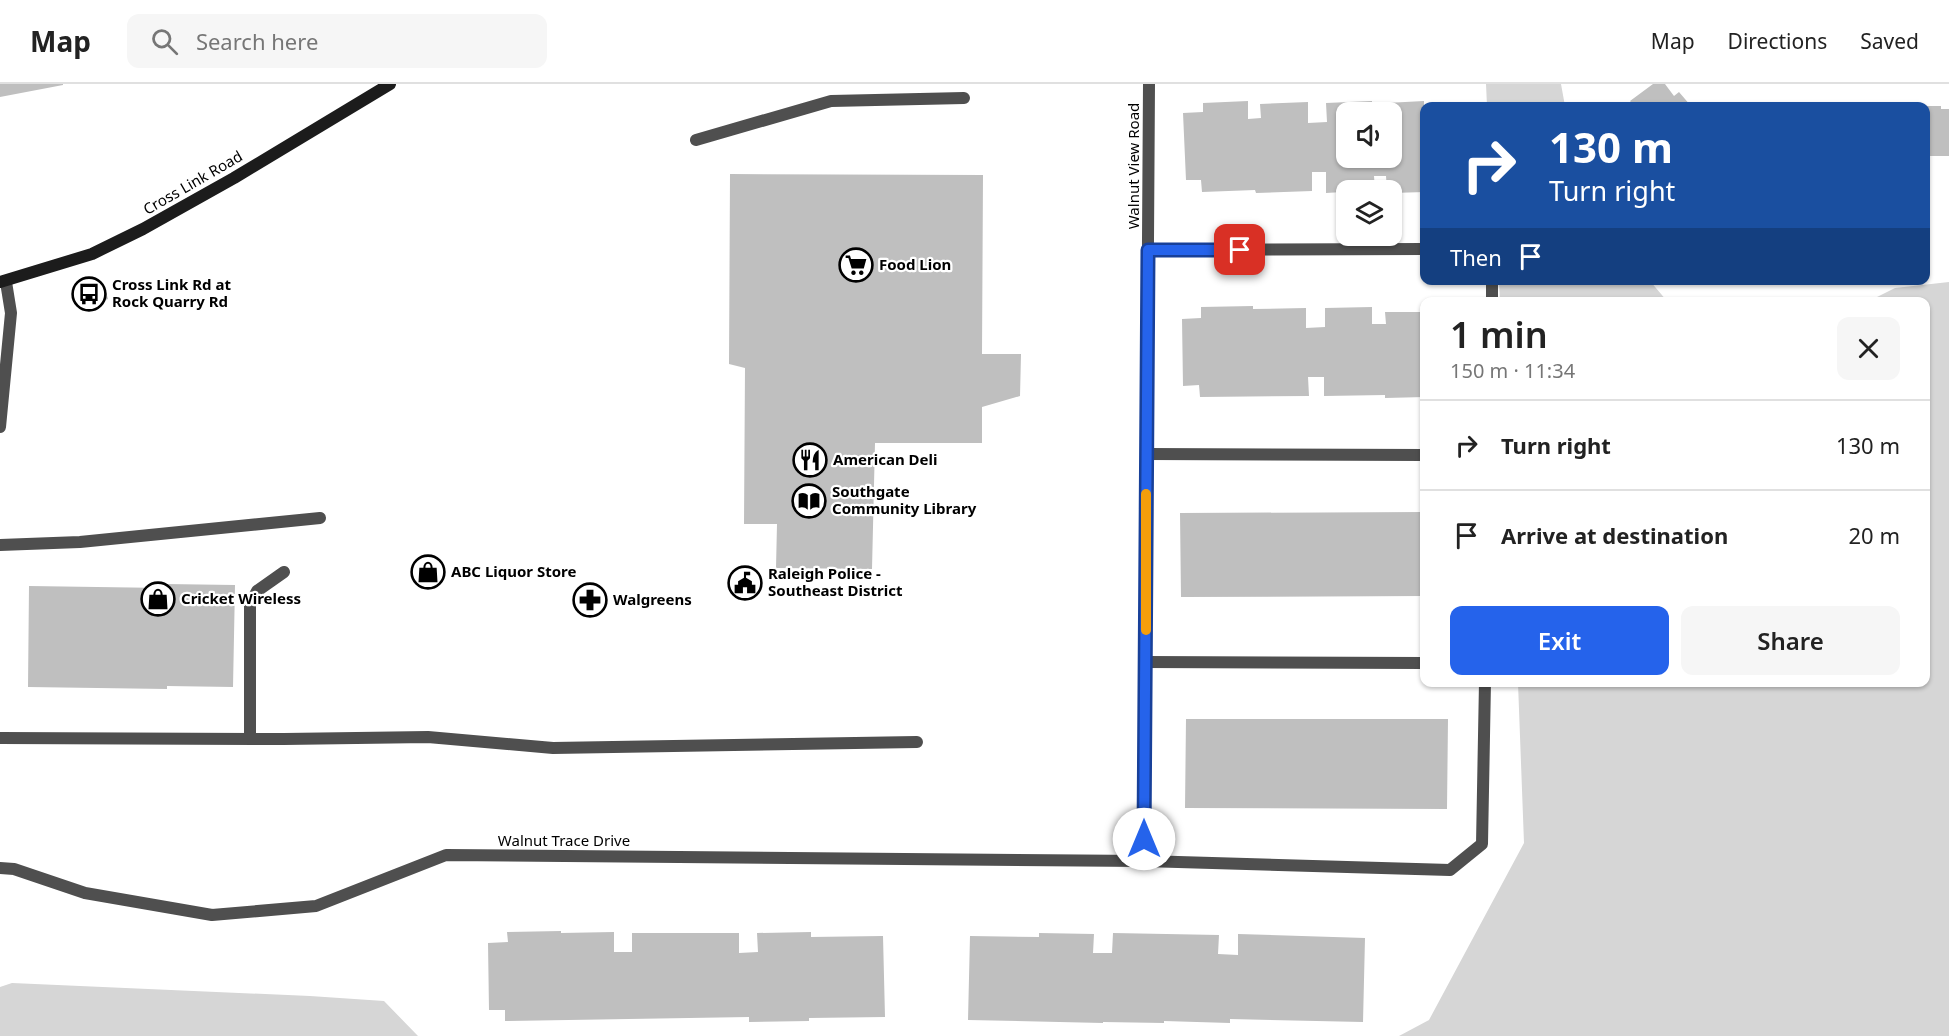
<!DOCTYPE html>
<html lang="en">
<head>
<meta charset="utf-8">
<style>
	:root { --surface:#fff; --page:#f6f6f6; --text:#222; --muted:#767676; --line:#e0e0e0; --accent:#2563eb }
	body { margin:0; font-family:"Noto Sans",sans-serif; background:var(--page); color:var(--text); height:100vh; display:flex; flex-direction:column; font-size:22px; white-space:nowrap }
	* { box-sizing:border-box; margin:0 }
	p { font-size:20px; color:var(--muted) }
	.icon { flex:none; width:33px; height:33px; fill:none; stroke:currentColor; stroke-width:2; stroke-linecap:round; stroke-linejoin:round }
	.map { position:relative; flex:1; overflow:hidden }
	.panel { position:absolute; left:1420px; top:213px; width:510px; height:390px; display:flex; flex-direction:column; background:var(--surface); border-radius:12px; box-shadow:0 2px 4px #0004 }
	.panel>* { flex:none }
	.top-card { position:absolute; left:1420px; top:18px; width:510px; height:183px; border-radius:12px; box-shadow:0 2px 4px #0004; background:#1a4fa0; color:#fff; overflow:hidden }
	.tools { position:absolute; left:1336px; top:18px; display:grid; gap:12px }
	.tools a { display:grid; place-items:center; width:66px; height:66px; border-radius:12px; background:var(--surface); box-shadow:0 2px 4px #0004; font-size:30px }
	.pin { position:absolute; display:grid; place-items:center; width:51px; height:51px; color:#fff; margin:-26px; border-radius:12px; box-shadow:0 3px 9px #0006 }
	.me { position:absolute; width:66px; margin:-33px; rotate:0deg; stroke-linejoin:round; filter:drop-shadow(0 0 4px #0008) }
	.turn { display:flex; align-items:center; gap:21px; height:126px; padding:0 30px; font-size:27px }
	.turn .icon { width:78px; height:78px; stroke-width:2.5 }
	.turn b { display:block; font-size:42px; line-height:51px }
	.then { display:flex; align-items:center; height:57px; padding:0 30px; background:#0003; gap:12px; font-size:22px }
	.round { display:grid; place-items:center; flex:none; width:63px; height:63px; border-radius:12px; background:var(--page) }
	.overview { display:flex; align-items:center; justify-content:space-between; height:102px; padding:0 30px }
	h1 { font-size:36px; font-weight:600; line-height:45px }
	.action { display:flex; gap:12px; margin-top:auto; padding:12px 30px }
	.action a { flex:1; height:69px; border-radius:12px; background:var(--accent); color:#fff; font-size:24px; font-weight:600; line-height:69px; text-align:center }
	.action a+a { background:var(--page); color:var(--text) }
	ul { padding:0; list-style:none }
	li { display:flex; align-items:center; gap:18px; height:90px; padding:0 30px; border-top:2px solid var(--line) }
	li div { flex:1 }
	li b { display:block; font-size:22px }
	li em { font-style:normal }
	header { display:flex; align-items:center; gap:36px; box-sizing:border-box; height:84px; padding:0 30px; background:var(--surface); border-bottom:2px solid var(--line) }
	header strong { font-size:28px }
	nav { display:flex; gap:33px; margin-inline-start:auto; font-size:21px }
	.search { width:420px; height:54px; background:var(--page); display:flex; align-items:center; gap:15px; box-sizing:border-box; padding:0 21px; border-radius:12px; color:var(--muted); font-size:22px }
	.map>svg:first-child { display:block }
	.green { fill:#d6d6d6 }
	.building { fill:#bfbfbf }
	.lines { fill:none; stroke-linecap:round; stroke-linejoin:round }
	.lane { stroke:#4f4f4f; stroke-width:12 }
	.street { stroke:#4f4f4f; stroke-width:12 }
	.secondary { stroke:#1c1c1c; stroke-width:12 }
	.route-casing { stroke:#184099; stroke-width:15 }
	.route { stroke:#2563eb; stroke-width:10 }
	.slow { stroke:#f59e0b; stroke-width:10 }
	.labels { text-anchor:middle; stroke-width:4.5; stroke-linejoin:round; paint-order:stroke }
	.street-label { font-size:15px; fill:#000; stroke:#fff }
	.poi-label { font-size:15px; font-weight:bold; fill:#000; stroke:#fff; text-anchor:start }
</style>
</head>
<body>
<header>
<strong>Map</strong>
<div class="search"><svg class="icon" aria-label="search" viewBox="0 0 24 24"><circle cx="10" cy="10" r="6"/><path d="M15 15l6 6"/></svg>Search here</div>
<nav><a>Map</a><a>Directions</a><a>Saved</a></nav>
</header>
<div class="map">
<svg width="1949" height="952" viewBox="0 0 1949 952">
	<rect width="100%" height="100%" fill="#fff"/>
	<path class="green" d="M1486,0H1561L1565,22H1487Z
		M1499,197H1650L1667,217H1500Z
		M1949,198V952H1399L1429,936L1524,759L1518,599L1926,598V218L1869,217L1895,204Z
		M12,899L310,912L384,917L418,952H0V903Z"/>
	<path class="building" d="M0,0H63V1L0,13Z
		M1653,0H1665L1674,12L1679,8L1691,22H1634L1630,17Z
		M1248,17V35L1261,34L1260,20L1308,18V39L1327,38L1326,19L1372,17V28H1347V74H1392V28H1387L1386,19L1424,17L1425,108L1392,109V106H1387L1386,92H1374L1375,106L1326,109V88H1312V107L1256,109L1255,106L1202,108L1201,96H1186L1183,29L1203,28V19Z
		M1926,22H1941V25H1949V72H1926Z
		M730,90L983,91L982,270H1021L1020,312L982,323V359H875L872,485L776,484L777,440H744L745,284L729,280Z
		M106,208L108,215L96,220L93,213Z
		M1253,222V225L1306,224V244L1325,243V224L1372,223V240H1386L1385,228H1425V313L1385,314V311L1324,312V293H1308L1309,312L1200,313L1199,301L1183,302L1182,235L1201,234V223Z
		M1425,428V512L1181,513L1180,429Z
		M165,500L235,501L233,603L167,602V605L28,603L29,502L165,504Z
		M1186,635H1448L1447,725L1185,724Z
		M561,847V849L614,848V868H632V849H739V869L758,868L757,849L811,848V853L883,852L885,933L809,934V937L749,938V933L505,937V926H489L488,859L508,858L507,848Z
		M1039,849L1094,850L1093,869H1112L1113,849L1219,851L1218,870L1238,871V850L1365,854L1363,938L1230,935V939L1164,937V939L1103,938V939L968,936L970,852L1039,853Z"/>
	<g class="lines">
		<path class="lane" d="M696,56L831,17L964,14
			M1148,166L1425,165
			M1491,196L1492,198V218
			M1147,370L1425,371
			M0,461L80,458L320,434
			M1145,578L1425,579
			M0,654L284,655L428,653L553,664L917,658
			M250,655V520L257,507L284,488
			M1144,777L1450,786L1482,760L1485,598"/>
		<path class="street" d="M0,343L11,229L6,198
			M0,784L14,785L85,809L212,831L316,822L446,771L1144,777L1149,0"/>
		<path class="secondary" d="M0,198L92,170L143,145L234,94L390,0"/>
	</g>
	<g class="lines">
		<defs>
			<path id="route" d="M1144,755L1148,166H1240"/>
		</defs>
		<use href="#route" class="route-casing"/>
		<use href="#route" class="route"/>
		<path class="slow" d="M1146,546V410"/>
	</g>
	<defs>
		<symbol id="supermarket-ring" viewBox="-11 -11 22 22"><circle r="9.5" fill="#fff" stroke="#000" stroke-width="1.5"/><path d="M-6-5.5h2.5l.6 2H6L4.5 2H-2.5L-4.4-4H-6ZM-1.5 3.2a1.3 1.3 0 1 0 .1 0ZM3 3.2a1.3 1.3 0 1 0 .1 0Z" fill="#000"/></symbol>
		<symbol id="bus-ring" viewBox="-11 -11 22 22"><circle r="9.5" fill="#fff" stroke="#000" stroke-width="1.5"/><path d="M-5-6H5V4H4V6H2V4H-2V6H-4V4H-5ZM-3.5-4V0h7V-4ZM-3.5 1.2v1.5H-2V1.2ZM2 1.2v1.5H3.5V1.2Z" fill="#000"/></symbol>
		<symbol id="restaurant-ring" viewBox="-11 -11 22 22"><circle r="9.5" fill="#fff" stroke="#000" stroke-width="1.5"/><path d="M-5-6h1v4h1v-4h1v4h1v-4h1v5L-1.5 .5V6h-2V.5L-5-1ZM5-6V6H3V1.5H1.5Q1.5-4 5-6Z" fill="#000"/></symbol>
		<symbol id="library-ring" viewBox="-11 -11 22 22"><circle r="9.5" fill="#fff" stroke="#000" stroke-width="1.5"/><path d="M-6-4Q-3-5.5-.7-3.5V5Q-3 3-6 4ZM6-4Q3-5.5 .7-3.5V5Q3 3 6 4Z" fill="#000"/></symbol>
		<symbol id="shop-ring" viewBox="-11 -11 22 22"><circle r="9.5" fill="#fff" stroke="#000" stroke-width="1.5"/><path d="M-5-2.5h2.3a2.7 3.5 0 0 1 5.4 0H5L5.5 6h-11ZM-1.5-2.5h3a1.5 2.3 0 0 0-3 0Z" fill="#000"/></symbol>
		<symbol id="civic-ring" viewBox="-11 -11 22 22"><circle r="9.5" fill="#fff" stroke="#000" stroke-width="1.5"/><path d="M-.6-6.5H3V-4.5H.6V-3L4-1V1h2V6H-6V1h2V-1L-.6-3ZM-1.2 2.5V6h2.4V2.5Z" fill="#000"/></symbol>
		<symbol id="pharmacy-ring" viewBox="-11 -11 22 22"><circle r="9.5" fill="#fff" stroke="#000" stroke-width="1.5"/><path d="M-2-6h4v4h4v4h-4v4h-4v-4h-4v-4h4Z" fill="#000"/></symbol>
	</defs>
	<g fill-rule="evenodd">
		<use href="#supermarket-ring" x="837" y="162" width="38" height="38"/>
		<use href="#bus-ring" x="70" y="191" width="38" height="38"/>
		<use href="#restaurant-ring" x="791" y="357" width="38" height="38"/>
		<use href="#library-ring" x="790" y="398" width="38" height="38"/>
		<use href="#shop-ring" x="409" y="469" width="38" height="38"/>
		<use href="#civic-ring" x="726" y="480" width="38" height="38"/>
		<use href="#shop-ring" x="139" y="496" width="38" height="38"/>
		<use href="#pharmacy-ring" x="571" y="497" width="38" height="38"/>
	</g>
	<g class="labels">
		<g class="street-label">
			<text transform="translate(1134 82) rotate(-90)" y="5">Walnut View Road</text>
			<text transform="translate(193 99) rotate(-30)" y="5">Cross Link Road</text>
			<text x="564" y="762">Walnut Trace Drive</text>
		</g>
		<g class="poi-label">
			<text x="879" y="186">Food Lion</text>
			<text x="112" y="206">Cross Link Rd at<tspan x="112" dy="17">Rock Quarry Rd</tspan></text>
			<text x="833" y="381">American Deli</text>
			<text x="832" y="413">Southgate<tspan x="832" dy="17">Community Library</tspan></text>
			<text x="451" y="493">ABC Liquor Store</text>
			<text x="768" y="495">Raleigh Police -<tspan x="768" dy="17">Southeast District</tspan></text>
			<text x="181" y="520">Cricket Wireless</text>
			<text x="613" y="521">Walgreens</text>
		</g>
	</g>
</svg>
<div class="tools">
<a><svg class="icon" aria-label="sound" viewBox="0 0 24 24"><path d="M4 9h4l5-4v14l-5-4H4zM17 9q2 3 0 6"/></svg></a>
<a><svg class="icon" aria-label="layers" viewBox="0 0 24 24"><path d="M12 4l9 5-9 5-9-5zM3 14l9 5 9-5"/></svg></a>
</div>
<div class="pin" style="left:1240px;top:166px;background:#d93025"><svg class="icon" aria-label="arrive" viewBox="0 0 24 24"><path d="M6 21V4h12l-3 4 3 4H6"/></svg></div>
<svg class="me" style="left:1144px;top:755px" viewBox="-20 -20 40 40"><circle r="19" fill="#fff"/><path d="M0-13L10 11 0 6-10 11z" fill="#2563eb"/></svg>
<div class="top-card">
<div class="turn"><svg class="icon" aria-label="right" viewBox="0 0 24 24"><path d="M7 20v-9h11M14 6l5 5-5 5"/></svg><div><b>130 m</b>Turn right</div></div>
<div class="then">Then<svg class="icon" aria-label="arrive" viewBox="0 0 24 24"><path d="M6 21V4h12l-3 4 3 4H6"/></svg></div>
</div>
<section class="panel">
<div class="overview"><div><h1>1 min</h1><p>150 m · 11:34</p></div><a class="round"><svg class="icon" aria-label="close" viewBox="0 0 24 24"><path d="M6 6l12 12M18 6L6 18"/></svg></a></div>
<ul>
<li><svg class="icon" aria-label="right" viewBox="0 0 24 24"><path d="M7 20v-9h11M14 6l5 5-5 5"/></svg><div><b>Turn right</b></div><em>130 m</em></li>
<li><svg class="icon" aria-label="arrive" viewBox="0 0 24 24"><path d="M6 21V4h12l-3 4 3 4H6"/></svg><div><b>Arrive at destination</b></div><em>20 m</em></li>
</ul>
<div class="action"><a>Exit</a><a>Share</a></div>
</section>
</div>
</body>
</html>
